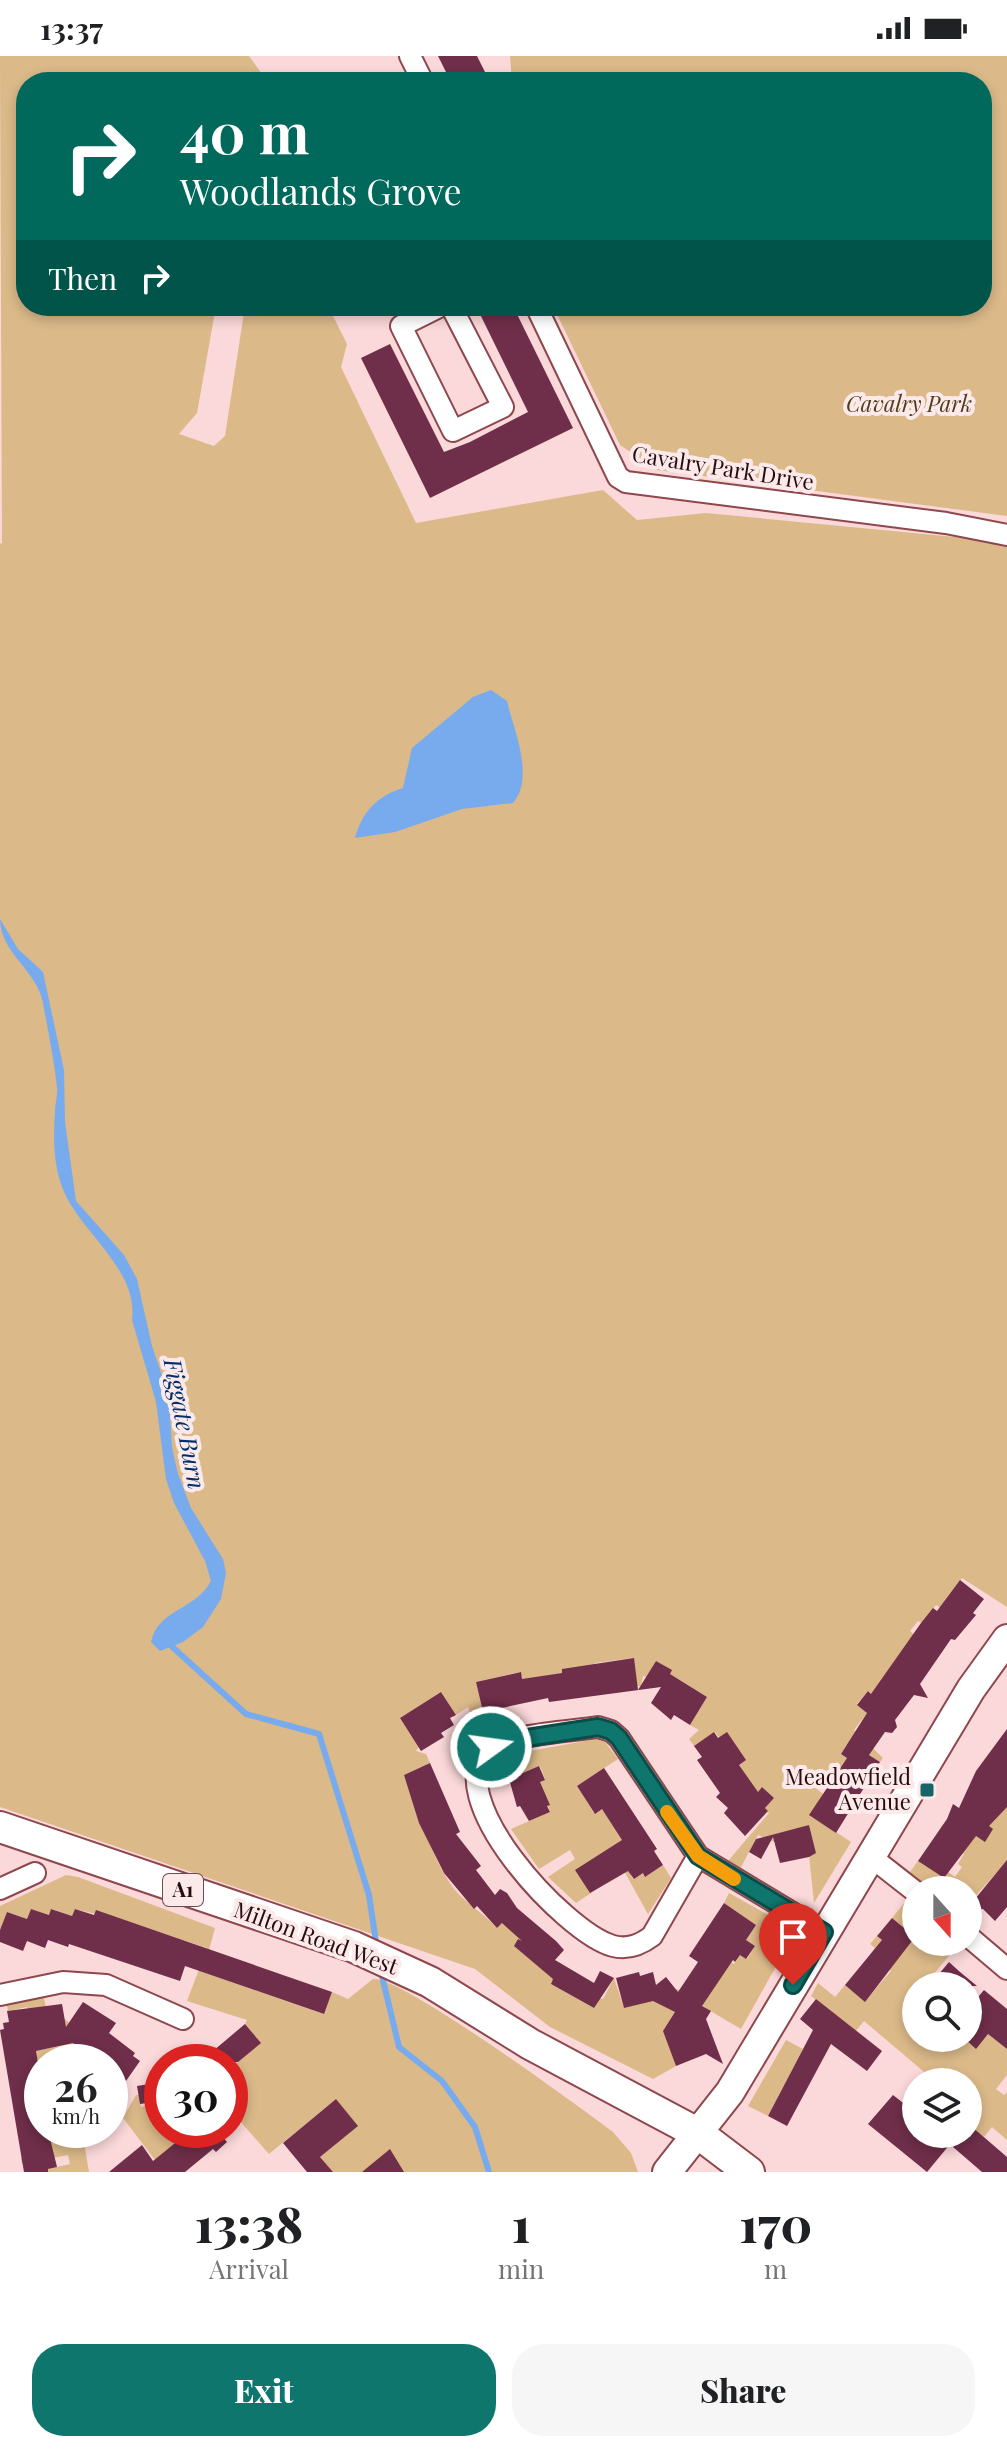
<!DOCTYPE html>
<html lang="en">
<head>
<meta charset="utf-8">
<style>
	:root { --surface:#fff; --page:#f6f6f6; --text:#202124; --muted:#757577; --accent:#0f766e }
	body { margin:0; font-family:"Playfair Display",serif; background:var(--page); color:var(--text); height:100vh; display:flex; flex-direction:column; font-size:30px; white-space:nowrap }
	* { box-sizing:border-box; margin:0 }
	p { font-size:26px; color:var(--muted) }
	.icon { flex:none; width:44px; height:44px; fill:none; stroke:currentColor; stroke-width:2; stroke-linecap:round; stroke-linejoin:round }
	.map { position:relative; height:2116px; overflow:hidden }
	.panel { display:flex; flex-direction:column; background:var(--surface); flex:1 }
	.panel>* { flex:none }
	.banner { position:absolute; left:16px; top:16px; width:976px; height:244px; border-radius:32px; box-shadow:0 4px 12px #0003; background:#00695c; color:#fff; overflow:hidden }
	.needle { width:52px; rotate:159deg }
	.buttons { position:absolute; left:902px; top:1820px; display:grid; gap:16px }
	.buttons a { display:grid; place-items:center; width:80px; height:80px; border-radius:50%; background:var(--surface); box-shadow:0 4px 12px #0003; font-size:40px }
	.speed { position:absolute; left:24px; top:1988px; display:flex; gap:16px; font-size:40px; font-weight:700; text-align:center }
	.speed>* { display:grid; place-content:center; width:104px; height:104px; border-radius:50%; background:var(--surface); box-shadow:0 4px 12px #0003; line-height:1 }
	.speed small { font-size:20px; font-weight:400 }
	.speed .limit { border:12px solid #d22; background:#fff; color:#111 }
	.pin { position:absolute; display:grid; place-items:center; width:68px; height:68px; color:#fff; margin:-82px -34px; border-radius:50% 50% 50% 0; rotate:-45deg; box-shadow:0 0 8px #0007 }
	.pin .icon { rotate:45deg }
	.me { position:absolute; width:88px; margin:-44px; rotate:76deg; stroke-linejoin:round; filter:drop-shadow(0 0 6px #0008) }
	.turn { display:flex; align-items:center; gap:28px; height:168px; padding:0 32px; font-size:36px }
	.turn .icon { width:104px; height:104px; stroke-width:2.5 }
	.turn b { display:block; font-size:56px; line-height:68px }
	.then { display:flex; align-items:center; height:76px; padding:0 32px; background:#0003; gap:16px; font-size:30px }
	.eta { display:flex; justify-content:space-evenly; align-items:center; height:136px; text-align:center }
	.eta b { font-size:48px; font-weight:800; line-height:56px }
	.cta { display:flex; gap:16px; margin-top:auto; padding:16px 32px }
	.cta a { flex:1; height:92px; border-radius:32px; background:var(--accent); color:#fff; font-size:32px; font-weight:800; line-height:92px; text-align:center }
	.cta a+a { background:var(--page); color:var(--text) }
	.status { display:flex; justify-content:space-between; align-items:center; height:56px; padding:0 40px; background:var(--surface); direction:ltr }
	.status svg { height:22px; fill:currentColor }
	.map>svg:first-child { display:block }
	.green { fill:#dbb989 }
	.water { fill:#78aaee }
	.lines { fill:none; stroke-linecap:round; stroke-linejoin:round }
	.stream { stroke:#78aaee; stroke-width:6 }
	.building { fill:#6f2e49 }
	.street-casing { stroke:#8e474d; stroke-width:24 }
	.secondary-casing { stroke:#8e474d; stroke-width:32 }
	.primary-casing { stroke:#8e474d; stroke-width:34 }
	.street { stroke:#fff; stroke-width:20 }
	.secondary { stroke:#fff; stroke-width:28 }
	.primary { stroke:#fff; stroke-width:30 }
	.route-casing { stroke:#0a4d48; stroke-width:20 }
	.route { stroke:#0f766e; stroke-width:14 }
	.slow { stroke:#f59e0b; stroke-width:14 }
	.poi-dot { fill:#166566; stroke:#fceaeb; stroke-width:3 }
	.labels { text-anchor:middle; stroke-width:8; stroke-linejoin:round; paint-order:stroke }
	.shield { fill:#fceaeb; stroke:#684f51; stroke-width:2 }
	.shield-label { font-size:20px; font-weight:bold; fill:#290c0f }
	.park-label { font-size:22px; font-style:italic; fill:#523c1b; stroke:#fceaeb }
	.street-label { font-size:22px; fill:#290c0f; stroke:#fceaeb }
	.poi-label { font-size:22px; fill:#290c0f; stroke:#fceaeb; text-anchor:end }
	.water-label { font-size:24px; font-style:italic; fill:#00306b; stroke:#fceaeb }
</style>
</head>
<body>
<div class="status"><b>13:37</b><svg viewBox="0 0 49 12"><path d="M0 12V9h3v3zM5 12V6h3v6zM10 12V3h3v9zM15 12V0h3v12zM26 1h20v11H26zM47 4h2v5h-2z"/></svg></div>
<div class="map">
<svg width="1007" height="2116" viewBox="0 0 1007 2116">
	<rect width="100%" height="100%" fill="#fbd8d9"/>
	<path class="green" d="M0,0H249L267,25L26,26V250H216L197,357L179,378L214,390L225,380L245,250H328L347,288L341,311L416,467L603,434L637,464L706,457L1007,486V1551L962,1522L945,1544L950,1559L936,1549L922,1567L918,1565L910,1575L923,1586L877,1643L868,1635L857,1648L867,1657L854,1674L883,1702L880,1706L856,1690H846L841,1698L847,1702L837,1717L841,1720L838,1725L826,1719L817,1733L823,1738L810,1759L851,1786L814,1847L809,1799L816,1797L809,1769L774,1786L758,1779L740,1813L728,1805L769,1757L765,1752L774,1742L762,1731L757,1737L738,1717L742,1713L715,1676L694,1690L689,1683L699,1674L690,1669L707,1641L670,1618L671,1614L656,1605L646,1621L643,1620L641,1630H637L633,1602L595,1607L596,1612L562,1613V1617L523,1625L520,1616L476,1626L483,1656L471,1659L468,1651L456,1659L441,1636L400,1662L419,1691L416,1695L426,1698L430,1707L404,1719C418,1752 435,1819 464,1843C474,1852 486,1860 497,1872L505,1864L521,1883L561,1908L551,1928L594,1952L599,1942L603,1943L614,1922L624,1952L653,1944L659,1927L669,1939L677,1933L695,1945L664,1973L676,2010L653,2023L550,1971L475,1913L0,1751V487L2,488Z
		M510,0H1007V460L657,414L620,389L553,250H982V26H512Z
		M596,1683L605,1686L618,1703L577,1730L594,1757L602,1753L634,1794L621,1802L633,1823L643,1817L646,1820L663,1809L671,1822L648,1858L624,1815L576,1847L548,1821L575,1803L570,1794L539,1813L511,1773L550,1756L540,1726L545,1723L540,1710L491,1730L490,1715L497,1701Z
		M1007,1751V1818L1000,1813L968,1848V1834H932L910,1816L918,1805L944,1822L948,1816L955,1821L962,1811L958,1808L964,1798L936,1779L943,1768L965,1788L972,1778L985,1785V1768Z
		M66,1819L78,1821L215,1872L203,1916L323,1958L332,1936L348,1943L373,1923C400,1919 581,2052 613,2076L631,2097L638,2116H326L330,2113L320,2101L357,2070L336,2043L269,2098L230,2054V2013L260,1986L245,1968L247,1964L187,1945L207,1892L126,1865L75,1853L72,1860L52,1853L49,1859L31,1853L27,1863L7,1856L0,1874V1850Z
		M729,1837L788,1870L793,1880L741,1973L702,1950L723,1901L734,1908L740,1899L747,1903L755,1890L746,1884L756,1869L724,1847Z
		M905,1846L916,1855V1886H952L957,1890L924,1930H916V1982H964L976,1992L988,1978L1007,1993V2019L996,2033L1004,2039L1007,2036V2084L992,2071L984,2081L968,2068V2026H936L864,1965L856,1975L811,1940L818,1927L835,1941L845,1929L865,1945L891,1915L871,1898L875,1892L870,1888L877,1880L900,1899L915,1881L892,1862Z
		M43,1937L49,1966L65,1963L84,1979L77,1990L99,2006H42L41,2026L36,1995L60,1990L59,1981L30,1963L27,1951L8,1955L6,1945Z
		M786,1984L803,1993L768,2060L748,2050Z
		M136,2039H139L141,2051L162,2045V2074H191L155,2104L123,2062Z
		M48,2074H82L89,2116H48V2113L70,2108L68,2099L22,2108L21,2102L53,2095Z"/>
	<path class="water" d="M491,634L507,645C514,675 535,721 513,747L462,753L395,776L355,782C362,756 377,740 403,732L412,692L473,641Z
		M0,863L18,893L43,916L64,1014L65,1066L76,1145L124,1199L137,1223L152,1290L169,1340L172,1392L178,1418L191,1452L223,1503L226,1517L221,1543L203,1571L183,1586L160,1595L151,1586C158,1553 196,1554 211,1525L205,1505L174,1447L166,1423L156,1346L132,1264C138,1219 92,1184 71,1149C53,1120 53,1089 55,1055C55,1047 58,1039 57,1031C54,1003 48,975 43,947C37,914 0,897 0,863Z"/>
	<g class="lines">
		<path class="stream" d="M168,1587L246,1658L319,1678L369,1839L377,1893
			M381,1916L399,1991L442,2025L475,2071L489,2116"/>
	</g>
	<path class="building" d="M438,0H477L490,26H451Z
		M476,250H513L573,372L430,442L361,302L390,288L444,396L470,386L528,356Z
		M960,1524L984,1543L973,1557L976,1559L955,1584L951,1583L920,1628L928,1642L914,1639L895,1664L897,1671L892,1677L885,1676L869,1699L880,1706L836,1777L809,1759L847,1702L841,1698L867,1657L857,1649L868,1635L871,1638L921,1567L933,1552L937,1555Z
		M634,1602L638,1634L656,1605L672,1614L670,1618L707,1641L690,1669L674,1659L671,1664L651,1647L661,1631L549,1646L548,1642L483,1656L476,1626L521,1616L522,1623L562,1617V1613Z
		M441,1636L456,1659L450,1662L454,1669L441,1677L444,1681L421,1695L400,1662Z
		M1007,1673V1751L989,1770L993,1773L985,1786L976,1780L944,1822L918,1805L947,1763L953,1748L959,1752L976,1715Z
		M714,1676L718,1682L727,1676L746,1704L739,1709L758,1736L762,1731L774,1742L765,1752L768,1755L745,1780L724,1757L728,1752L716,1741L720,1737L697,1704L702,1701L694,1690Z
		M430,1707L460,1776L456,1778L481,1810L476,1814L495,1839L500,1833L507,1837L517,1852L556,1885L564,1894L555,1904L594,1927L600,1915L614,1922L594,1952L551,1928L553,1923L514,1890L518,1883L522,1885L502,1867L497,1872L477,1850L474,1853L444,1817L419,1767L404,1719Z
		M539,1710L545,1724L540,1726L550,1749L547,1750L550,1756L529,1765L520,1750L517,1751L509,1723Z
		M604,1712L657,1793L654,1795L663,1809L645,1821L643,1817L634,1823L628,1815L590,1837L575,1814L622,1784L602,1753L595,1758L577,1730Z
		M809,1769L816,1797L809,1801L780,1807L773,1781L761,1803L749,1796L756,1783Z
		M1007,1804V1851L995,1865L983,1853L976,1854L975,1843Z
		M724,1847L756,1869L746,1884L755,1890L746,1903L740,1899L735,1906L733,1904L702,1950L711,1955L706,1963L723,2008L706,1998L676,2010L663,1975L675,1956L653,1945L624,1952L616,1922L639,1916L640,1920L653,1916L656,1929L666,1921L678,1936L698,1906L689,1900Z
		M31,1853L49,1859L51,1853L72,1860L75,1853L94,1859L96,1854L332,1936L324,1958L185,1910L180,1925L69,1888L68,1891L48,1884L45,1892L27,1885L23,1895L0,1886V1874L7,1856L27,1863Z
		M892,1862L915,1881L865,1946L845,1929L882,1884L877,1880Z
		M949,1906L960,1916L977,1930H929Z
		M984,1934L1007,1953V1993L988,1978L976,1993L964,1982H968V1977L977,1966L968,1959V1953Z
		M816,1943L882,1995L867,2015L831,1988L787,2070L768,2060L813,1974L800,1963Z
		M83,1946L116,1967L109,1977L135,1997L133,2000L140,2005L126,2025L110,2014V2006H102L73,1987L36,1995L42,2030V2074H48L57,2111L48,2113V2116H24L0,1974L4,1973L3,1967L9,1966L7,1955L62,1948L66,1971Z
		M245,1968L261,1987L238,2006H200Z
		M162,2026V2045L140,2048L137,2030Z
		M893,2039L907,2050L916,2040V2078H940L951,2087L927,2116L868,2068Z
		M336,2043L358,2070L320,2101L333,2116H307L283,2087Z
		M971,2070L1007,2101V2116H982L953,2091L968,2078Z
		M191,2074H217L227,2086L216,2096L213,2093L185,2116H109L142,2089L153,2105Z
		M390,2093L404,2116H362Z"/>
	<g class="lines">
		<defs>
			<path id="street" d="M410,0L423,26
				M441,250L401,270L453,375L503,351L451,250
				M536,250L618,421L626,426L946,467L1007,479
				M698,1800L652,1880C640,1889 628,1894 613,1890C565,1877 435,1737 490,1692C506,1679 574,1675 598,1671L611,1675L619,1682L698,1800L824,1876
				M870,1800L916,1836
				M0,1833L35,1817
				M968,1880L1007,1913
				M0,1939L63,1926L106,1929L183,1963"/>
			<path id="secondary" d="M667,2116L730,2036L971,1633L1007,1583"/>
			<path id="primary" d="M0,1771L354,1891L430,1926L530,1988L699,2078L749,2116"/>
		</defs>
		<use href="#street" class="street-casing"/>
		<use href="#secondary" class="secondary-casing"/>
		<use href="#primary" class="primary-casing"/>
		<use href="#street" class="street"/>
		<use href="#secondary" class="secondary"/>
		<use href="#primary" class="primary"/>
	</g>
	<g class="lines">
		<defs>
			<path id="route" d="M491,1691L501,1686L598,1671L611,1675L619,1682L698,1800L824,1876L793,1929"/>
		</defs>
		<use href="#route" class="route-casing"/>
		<use href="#route" class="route"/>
		<path class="slow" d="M667,1756L698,1800L734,1823"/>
	</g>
	<rect class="poi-dot" x="919" y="1726" width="16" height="16" rx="4"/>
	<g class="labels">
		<rect class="shield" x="163" y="1818" width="40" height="32" rx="6"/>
		<g class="shield-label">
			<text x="183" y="1841">A1</text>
		</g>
		<g class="park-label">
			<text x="909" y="356">Cavalry Park</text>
		</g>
		<g class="street-label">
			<text transform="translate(723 412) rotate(9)" y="8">Cavalry Park Drive</text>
			<text transform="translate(316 1882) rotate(20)" y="8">Milton Road West</text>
		</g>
		<g class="poi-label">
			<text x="911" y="1729">Meadowfield<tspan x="911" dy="25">Avenue</tspan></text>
		</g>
		<g class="water-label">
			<text transform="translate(184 1368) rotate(79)" y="8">Figgate Burn</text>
		</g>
	</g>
</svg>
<div class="buttons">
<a><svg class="needle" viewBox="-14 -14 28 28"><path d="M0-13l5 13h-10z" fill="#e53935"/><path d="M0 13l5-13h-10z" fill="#757577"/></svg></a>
<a><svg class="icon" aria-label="search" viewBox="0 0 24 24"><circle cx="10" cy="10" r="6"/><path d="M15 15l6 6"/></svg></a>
<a><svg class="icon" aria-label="layers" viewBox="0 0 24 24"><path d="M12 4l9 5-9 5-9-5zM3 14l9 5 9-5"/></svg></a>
</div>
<div class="speed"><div>26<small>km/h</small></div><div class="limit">30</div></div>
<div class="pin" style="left:793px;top:1929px;background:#d93025"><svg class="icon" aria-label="arrive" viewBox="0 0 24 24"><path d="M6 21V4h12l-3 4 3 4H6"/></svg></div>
<svg class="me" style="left:491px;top:1691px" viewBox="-20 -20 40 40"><circle r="17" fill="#0f766e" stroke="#fff" stroke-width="3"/><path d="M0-11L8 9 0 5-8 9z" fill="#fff"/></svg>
<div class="banner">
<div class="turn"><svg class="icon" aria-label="right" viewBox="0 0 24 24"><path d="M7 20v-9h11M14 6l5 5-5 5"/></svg><div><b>40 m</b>Woodlands Grove</div></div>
<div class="then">Then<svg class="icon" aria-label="right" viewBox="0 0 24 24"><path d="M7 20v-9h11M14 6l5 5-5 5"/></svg></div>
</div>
</div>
<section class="panel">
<div class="eta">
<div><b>13:38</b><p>Arrival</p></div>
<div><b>1</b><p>min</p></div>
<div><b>170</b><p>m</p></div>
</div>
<div class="cta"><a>Exit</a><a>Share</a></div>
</section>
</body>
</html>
